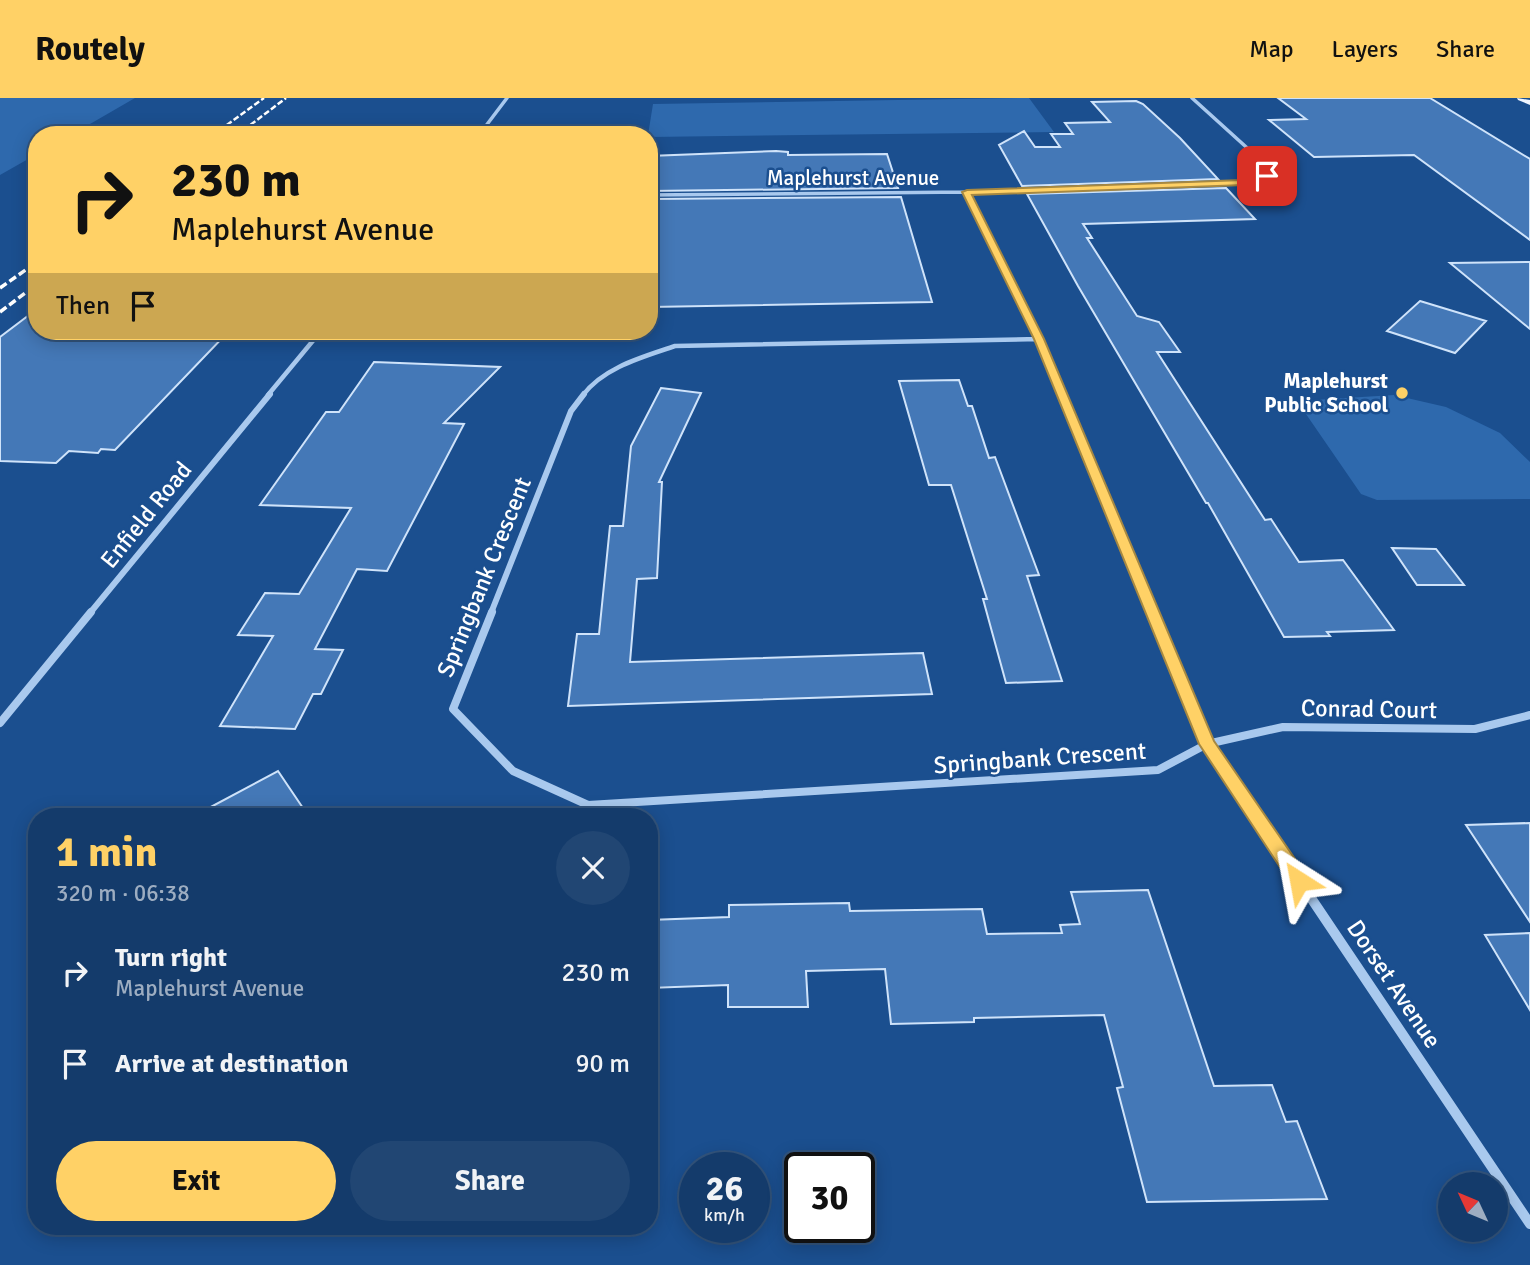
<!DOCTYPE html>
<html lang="en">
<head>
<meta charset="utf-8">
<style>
	:root { --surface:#143b6b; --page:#214673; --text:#f1f3f6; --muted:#9dadc1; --line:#33557e; --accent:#ffd166 }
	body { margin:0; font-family:Signika,sans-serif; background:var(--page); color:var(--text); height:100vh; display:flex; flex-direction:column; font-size:26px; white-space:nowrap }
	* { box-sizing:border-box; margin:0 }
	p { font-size:23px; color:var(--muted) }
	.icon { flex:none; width:38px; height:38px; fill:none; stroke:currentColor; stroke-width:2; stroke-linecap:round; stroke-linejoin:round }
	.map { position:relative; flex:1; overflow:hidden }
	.sheet { position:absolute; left:28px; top:710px; width:630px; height:427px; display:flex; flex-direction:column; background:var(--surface); border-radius:28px; box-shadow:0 4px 18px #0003,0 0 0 2px var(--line) }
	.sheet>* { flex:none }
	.hud { position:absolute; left:28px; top:28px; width:630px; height:214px; border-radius:28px; box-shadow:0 4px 18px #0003,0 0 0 2px var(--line); background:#ffd166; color:#111; overflow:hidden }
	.needle { width:46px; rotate:314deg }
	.controls { position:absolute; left:1438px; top:1074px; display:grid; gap:14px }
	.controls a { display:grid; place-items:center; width:70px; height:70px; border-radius:50%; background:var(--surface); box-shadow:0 4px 18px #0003,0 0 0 2px var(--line); font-size:35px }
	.speed { position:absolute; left:679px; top:1054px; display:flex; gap:14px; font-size:35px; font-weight:700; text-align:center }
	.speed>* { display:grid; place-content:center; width:91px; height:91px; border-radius:50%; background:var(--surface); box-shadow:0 4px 18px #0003,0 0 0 2px var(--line); line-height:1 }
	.speed small { font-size:18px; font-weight:400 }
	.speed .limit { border:4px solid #111; border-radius:10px; background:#fff; color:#111 }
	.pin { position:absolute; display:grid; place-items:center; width:60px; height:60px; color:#fff; margin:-30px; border-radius:14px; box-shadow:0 4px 10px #0006 }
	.me { position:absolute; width:77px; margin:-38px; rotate:326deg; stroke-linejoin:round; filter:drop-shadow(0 0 5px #0008) }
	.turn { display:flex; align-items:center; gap:24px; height:147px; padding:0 28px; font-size:32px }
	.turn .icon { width:91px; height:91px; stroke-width:2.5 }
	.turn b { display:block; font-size:49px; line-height:60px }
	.then { display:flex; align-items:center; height:66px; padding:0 28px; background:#0003; gap:14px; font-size:26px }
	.round { display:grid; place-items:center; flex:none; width:74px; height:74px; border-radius:37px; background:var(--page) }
	.head { display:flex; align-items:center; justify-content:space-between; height:119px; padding:0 28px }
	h1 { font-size:42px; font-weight:700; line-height:52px; color:var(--accent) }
	.primary-button { display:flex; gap:14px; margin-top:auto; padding:14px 28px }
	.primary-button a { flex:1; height:80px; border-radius:42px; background:var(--accent); color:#111; font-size:28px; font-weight:700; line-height:80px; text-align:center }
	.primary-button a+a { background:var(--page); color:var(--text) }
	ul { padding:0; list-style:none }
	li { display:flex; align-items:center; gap:21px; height:91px; padding:0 28px }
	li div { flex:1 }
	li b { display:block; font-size:26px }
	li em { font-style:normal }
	header { display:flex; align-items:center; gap:42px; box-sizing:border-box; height:98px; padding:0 35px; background:var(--accent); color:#111 }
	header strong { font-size:33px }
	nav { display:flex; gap:38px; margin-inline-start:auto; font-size:24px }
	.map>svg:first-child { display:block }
	.green { fill:#2e69ad }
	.building { fill:#4478b7; stroke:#cfe3fa; stroke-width:2 }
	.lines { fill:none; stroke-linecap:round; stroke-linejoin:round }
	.minor-far4 { stroke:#a9c9ee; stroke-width:3.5 }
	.minor-far3 { stroke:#a9c9ee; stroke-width:4.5 }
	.minor-far2 { stroke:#a9c9ee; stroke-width:6 }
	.minor-far1 { stroke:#a9c9ee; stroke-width:8 }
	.minor { stroke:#a9c9ee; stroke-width:10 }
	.primary { fill:#f0f6ff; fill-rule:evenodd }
	.rail-far1 { stroke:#fff; stroke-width:2.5; stroke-dasharray:6 2.5; stroke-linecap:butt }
	.rail { stroke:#fff; stroke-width:3.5; stroke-dasharray:8 3.5; stroke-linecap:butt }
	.route { fill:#ffd166; stroke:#a68842; stroke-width:2 }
	.poi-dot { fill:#ffd166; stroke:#1b4f8f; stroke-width:2.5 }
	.labels { text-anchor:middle; stroke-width:5; stroke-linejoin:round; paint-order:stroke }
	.far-street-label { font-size:21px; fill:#fff; stroke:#1b4f8f }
	.far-poi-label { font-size:21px; font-weight:bold; fill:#fff; stroke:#1b4f8f; text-anchor:end }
	.street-label { font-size:24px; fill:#fff; stroke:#1b4f8f }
</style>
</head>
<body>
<header>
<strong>Routely</strong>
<nav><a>Map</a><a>Layers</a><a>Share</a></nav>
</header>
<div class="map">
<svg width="1530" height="1167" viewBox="0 0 1530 1167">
	<rect width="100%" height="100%" fill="#1b4f8f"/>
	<path class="green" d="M0,0H135L71,37H37V56L0,77Z
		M1018,0H1029L1054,34L649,39L648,37L653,6Z
		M1394,297L1446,309L1500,335L1530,364V401L1377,402L1361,396L1297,303Z"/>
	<path class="building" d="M1278,0H1430L1530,61V142L1414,57L1314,59L1269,22L1306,21Z
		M1136,3L1143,6L1180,40L1218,81L1022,88L999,47L1024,33L1035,49H1060L1051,36H1073L1065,25L1110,24L1092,4Z
		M776,53L788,54V57L887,56L898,90L649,93V58Z
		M1226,90L1255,121L1083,126L1092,140H1087L1137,218L1159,224L1180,254H1157L1265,422L1271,421L1299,464L1343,462L1394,532L1327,534L1330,538L1284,539L1208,405H1206L1078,188L1027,96Z
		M901,99L932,204L650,209L653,166L649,169V101Z
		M1530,164V231L1450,165Z
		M1420,203L1486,223L1455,255L1387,233Z
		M37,211V233H229L115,352L101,351L98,355L69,353L56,365L0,363V239Z
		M374,264L500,269L444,325L464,326L387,473L357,471L315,551L343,552L321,596H313L295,631L220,628L273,538L238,537L265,495L299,496L351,410L260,407L326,314H339Z
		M959,282L968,308H972L989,360L995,359L1039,477L1027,478L1062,583L1006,585L983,501H987L951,387H929L899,283Z
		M661,290L701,295L659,384H662L657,480L637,481L630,564L923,555L932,596L568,608L577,536H599L610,428H623L631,348Z
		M1392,450L1436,451L1464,487H1417Z
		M278,673L309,719H192Z
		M1530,725V824L1466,727Z
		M1148,792L1214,988L1272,987L1286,1024L1297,1023L1327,1101L1147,1104L1117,990L1123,989L1104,917L974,920V924L891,926L885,871L806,873L808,909H728V887L649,890V822L729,819V807L849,805L850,813L982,811L987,836L1062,835L1060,827L1080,826L1071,794Z
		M1530,835V912L1485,837Z"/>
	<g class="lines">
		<path class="minor-far4" d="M479,37L507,0
			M967,94L984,130
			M649,97L967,94L1244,85L1267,78L1266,67L1192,0"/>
		<path class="minor-far3" d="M984,128L1039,241L1062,297
			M268,297L321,233
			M583,297C604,269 643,259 675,248L1039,241"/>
		<path class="minor-far2" d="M1062,296L1153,515
			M90,515L270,296
			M491,515L571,313L584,296"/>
		<path class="minor-far1" d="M492,514L453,611L513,673L588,707L1158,672L1207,646L1283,629L1475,631L1530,617
			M1152,514L1207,646L1310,799
			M0,625L91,514"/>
		<path class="minor" d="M1309,797L1530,1126"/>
		<path class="primary" d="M1517,0L1530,2V7L1518,2Z"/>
		<path class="rail-far1" d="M213,37L264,0
			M237,37L286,0"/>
		<path class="rail" d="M0,190L37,164
			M0,214L37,186"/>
	</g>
	<path class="route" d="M1267,76L1270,80L1244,87L972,97L1044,241L1214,643L1306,777L1309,783L1306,789L1299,791L1293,789L1199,646L1034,241L962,94L967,92L1243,82Z"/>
	<circle class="poi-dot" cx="1402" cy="295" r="7"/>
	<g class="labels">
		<g class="far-street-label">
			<text x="853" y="87">Maplehurst Avenue</text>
		</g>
		<g class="far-poi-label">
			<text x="1388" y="290">Maplehurst<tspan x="1388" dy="24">Public School</tspan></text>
		</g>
		<g class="street-label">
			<text transform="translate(146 417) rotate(-51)" y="8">Enfield Road</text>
			<text transform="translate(484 479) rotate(-68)" y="8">Springbank Crescent</text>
			<text transform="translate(1369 611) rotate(1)" y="8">Conrad Court</text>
			<text transform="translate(1040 660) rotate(-4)" y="8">Springbank Crescent</text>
			<text transform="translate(1394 886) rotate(56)" y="8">Dorset Avenue</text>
		</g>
	</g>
</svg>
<div class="controls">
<a><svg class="needle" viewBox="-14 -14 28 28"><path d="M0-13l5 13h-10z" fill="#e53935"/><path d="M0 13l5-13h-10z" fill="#9dadc1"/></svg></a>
</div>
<div class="speed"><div>26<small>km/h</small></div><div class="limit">30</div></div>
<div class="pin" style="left:1267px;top:78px;background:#d93025"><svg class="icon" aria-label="arrive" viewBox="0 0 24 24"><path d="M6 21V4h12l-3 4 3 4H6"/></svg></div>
<svg class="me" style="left:1299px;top:783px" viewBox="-20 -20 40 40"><path d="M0-17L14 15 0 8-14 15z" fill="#ffd166" stroke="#fff" stroke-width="4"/></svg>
<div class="hud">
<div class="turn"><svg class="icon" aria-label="right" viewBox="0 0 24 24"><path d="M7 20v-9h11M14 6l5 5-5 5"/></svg><div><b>230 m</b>Maplehurst Avenue</div></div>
<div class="then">Then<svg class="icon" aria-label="arrive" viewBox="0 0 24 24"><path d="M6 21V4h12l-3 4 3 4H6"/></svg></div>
</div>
<section class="sheet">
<div class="head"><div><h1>1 min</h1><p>320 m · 06:38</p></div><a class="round"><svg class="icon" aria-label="close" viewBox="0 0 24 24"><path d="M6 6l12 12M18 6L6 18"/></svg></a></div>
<ul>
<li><svg class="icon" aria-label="right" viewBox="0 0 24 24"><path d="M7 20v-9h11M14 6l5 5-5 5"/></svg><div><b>Turn right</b><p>Maplehurst Avenue</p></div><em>230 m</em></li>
<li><svg class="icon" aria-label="arrive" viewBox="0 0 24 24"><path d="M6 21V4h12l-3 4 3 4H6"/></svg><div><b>Arrive at destination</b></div><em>90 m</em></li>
</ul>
<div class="primary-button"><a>Exit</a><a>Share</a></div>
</section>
</div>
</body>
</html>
